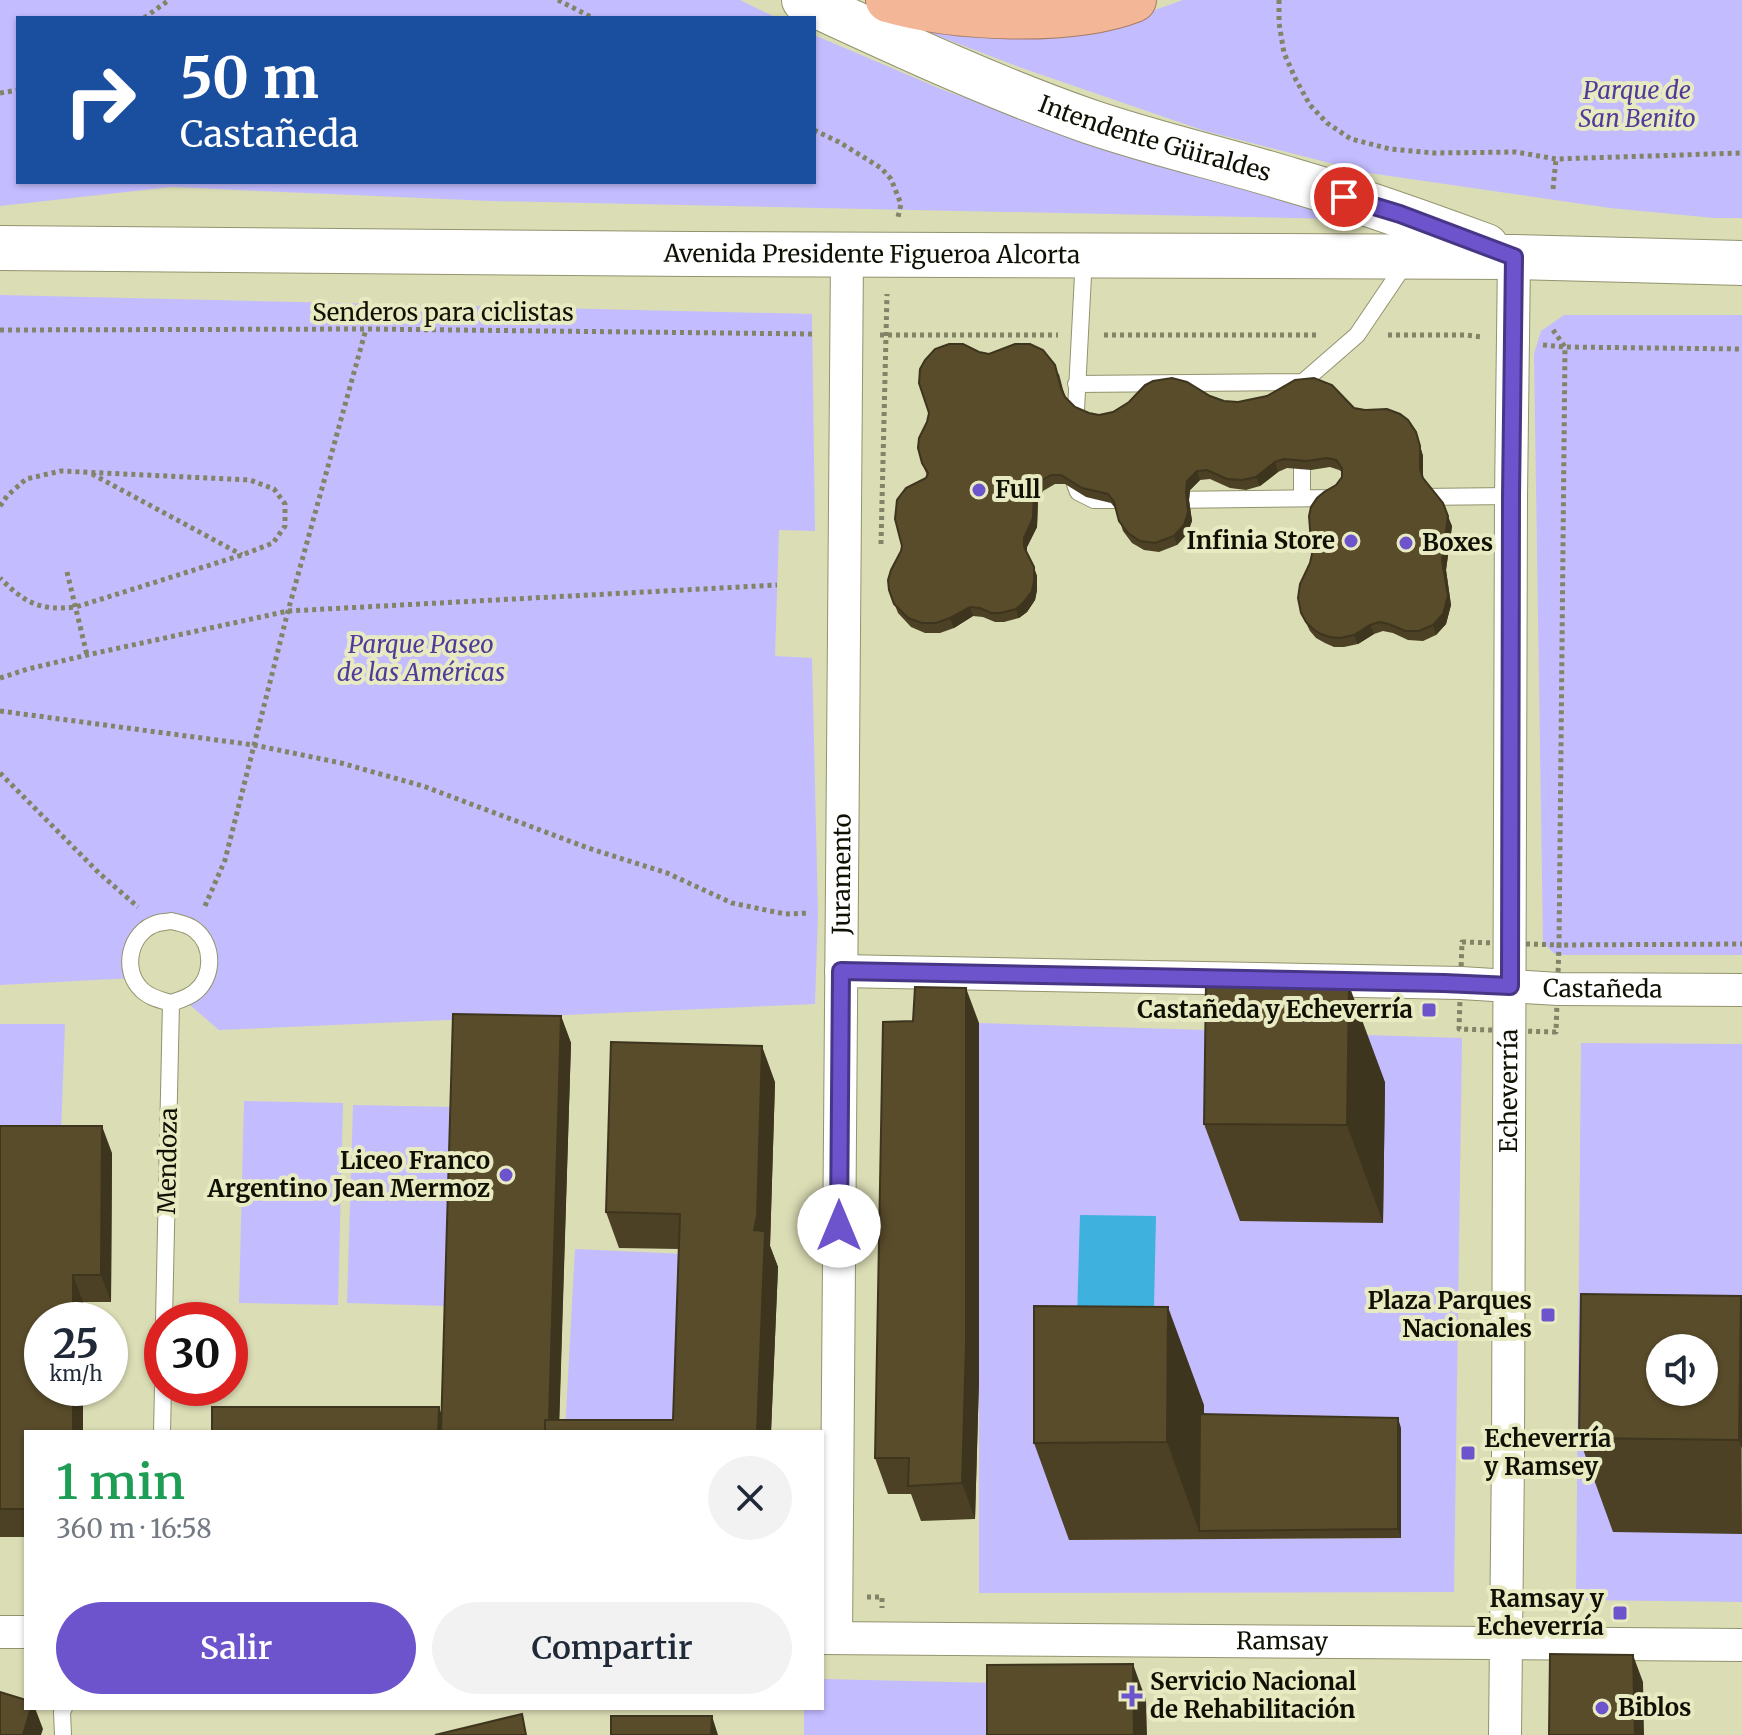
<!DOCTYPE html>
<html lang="es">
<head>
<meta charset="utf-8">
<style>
	:root { --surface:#fff; --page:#f2f2f3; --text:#1f2937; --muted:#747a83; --accent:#6d53cc }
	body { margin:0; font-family:Merriweather,serif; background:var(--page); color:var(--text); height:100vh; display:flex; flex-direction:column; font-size:30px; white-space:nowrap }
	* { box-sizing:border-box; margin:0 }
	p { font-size:26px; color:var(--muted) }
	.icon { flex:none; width:44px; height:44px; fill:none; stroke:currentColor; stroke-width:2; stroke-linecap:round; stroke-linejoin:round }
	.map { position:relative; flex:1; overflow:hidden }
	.panel { position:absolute; left:24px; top:1430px; width:800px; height:280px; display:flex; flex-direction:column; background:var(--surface); border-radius:0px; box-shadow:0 2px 6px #0004 }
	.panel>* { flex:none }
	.guide { position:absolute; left:16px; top:16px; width:800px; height:168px; border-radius:0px; box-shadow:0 2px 6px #0004; background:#1a4fa0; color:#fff; overflow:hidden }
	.fabs { position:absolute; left:1646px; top:1334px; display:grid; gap:16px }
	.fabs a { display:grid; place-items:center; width:72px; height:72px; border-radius:50%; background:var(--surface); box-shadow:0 2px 6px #0004; font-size:40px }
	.speed { position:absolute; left:24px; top:1302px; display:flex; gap:16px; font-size:40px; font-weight:700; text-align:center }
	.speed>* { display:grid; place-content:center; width:104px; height:104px; border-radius:50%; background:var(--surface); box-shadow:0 2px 6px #0004; line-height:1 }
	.speed small { font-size:20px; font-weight:400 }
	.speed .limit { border:12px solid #d22; background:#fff; color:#111 }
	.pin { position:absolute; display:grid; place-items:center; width:68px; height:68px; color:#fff; margin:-34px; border:4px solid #fff; border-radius:50%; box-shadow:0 2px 8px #0007 }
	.me { position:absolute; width:88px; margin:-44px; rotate:0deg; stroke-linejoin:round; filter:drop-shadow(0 0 6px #0008) }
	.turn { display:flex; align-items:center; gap:28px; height:168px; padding:0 32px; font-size:36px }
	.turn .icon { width:104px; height:104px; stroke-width:2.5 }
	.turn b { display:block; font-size:56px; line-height:68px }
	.round { display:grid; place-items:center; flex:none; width:84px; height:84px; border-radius:42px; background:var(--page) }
	.head { display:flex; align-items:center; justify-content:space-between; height:136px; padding:0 32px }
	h1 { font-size:48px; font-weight:600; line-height:60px; color:#1e9e55 }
	.cta { display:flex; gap:16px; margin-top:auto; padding:16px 32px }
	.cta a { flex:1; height:92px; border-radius:48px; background:var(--accent); color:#fff; font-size:32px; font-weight:600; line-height:92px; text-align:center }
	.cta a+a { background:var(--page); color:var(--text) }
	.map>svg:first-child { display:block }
	.green { fill:#c3bcff; fill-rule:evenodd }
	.water { fill:#3fb1de }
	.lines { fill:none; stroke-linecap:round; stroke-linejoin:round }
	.service-casing { stroke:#93936f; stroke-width:18 }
	.minor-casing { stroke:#93936f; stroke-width:34 }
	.secondary-casing { stroke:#93936f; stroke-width:46 }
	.motorway-casing { stroke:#a47d64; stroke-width:46 }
	.path { stroke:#828367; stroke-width:5; stroke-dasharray:4 4; stroke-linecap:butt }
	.service { stroke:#fff; stroke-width:16 }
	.minor { stroke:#fff; stroke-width:32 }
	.secondary { stroke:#fff; stroke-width:44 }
	.motorway { stroke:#f3b797; stroke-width:44 }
	.wall { fill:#4d4125 }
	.shaded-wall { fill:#3e351e }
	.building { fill:#594c2b; stroke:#3e351e; stroke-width:2; fill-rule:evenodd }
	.route-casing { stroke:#473685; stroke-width:20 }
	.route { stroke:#6d53cc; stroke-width:14 }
	.poi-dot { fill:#6d53cc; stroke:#e8eac2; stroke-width:3 }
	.labels { text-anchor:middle; stroke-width:8; stroke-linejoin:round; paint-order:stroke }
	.park-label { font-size:24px; font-style:italic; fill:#503a9a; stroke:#e8eac2 }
	.street-label { font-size:24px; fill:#101004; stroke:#e8eac2 }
	.poi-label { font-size:24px; font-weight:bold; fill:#101004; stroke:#e8eac2; text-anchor:start }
</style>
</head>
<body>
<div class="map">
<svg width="1742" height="1735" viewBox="0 0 1742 1735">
	<rect width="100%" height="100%" fill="#dbddb5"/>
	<path class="green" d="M0,0H740L777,18H18V182H814V35L941,89L1090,143L1345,216L1342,219L491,201L171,187L0,206Z
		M1183,0H1742V218H1714L1610,208L1369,173L1205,131L1019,67L909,25L1129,19Z
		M0,295L812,314L815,531L779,530L775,656L812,658L818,914L815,1004L219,1030L183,999L196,992L209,954L183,923L145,930L133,978L0,985Z
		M1564,315H1742V955H1556L1543,943L1534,354L1541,331Z
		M979,1023L1462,1038L1454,1592L979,1593ZM1203,1405L1204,1423L1401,1538L1070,1540Z
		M0,1024H65L61,1133L0,1131Z
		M1581,1043L1742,1044V1389L1704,1348H1660L1616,1388L1742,1533V1602L1576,1600Z
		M244,1101L343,1103L338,1305L239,1303Z
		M353,1105L452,1107L446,1306L347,1303Z
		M575,1249L683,1254L673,1432H565Z
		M822,1679L993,1683V1735H804V1708H822Z"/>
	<path class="water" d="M1080,1215L1156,1216L1153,1352L1076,1353Z"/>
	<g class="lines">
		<defs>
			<path id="service" d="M1076,384L1303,382L1357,335L1407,261
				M1075,429L1084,256
				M1075,484L1078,492L1094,500H1120
				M1419,497L1511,496
				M1302,498V448
				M1167,500L1336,498
				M171,921C179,923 188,924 195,930C214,945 214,977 195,992C188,998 179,1000 171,1003C161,1000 150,998 142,990C121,971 129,931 158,923C162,922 166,922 171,921Z
				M164,1320L171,1003
				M162,1432L163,1388
				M63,1735L62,1712L64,1708"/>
			<g id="minor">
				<path id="s1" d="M841,971L1461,983L1558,989L1742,990"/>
				<path d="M0,1632H26"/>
				<path id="s2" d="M822,1638L1742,1645"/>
				<path id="s3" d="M836,1638L847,255"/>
				<path id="s4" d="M1505,1735L1508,1456L1511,496L1514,257"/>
			</g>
			<g id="secondary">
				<path id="s5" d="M804,0C897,43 991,87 1088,121C1155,144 1223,159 1291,180C1357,199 1421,222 1486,246"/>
				<path id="s6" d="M0,248L691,254L1514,257L1742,263"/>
			</g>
			<path id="motorway" d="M888,0C954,19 1070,25 1134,0"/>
		</defs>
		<use href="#service" class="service-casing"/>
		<use href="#minor" class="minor-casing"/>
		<use href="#secondary" class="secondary-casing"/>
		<use href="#motorway" class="motorway-casing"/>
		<path class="path" d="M558,0L593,18
			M1279,0V23L1284,53L1296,80L1310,105L1327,123L1351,139L1390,149L1434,153L1516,152L1556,159L1742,153
			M144,18L169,0
			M0,93L18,90
			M814,130L839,142L881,168L891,179L901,204L898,217
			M1553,189L1556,159
			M0,330L366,329L814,334
			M1553,330L1565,347L1559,945L1742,944
			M880,335H1058
			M1104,335H1318
			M1388,335H1465L1482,337
			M1543,345L1565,347L1742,349
			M92,474L242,555
			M0,506L7,496L26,479L61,471L250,480L274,489L285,504V526L273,543L242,555L76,607C39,611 25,603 0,578
			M881,544L887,294
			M67,572L87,655
			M0,678L28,669L87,655L288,611L777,585
			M0,711L254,745L341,763L423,786L588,848L667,873L732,903L785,914L809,913
			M0,773L99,873L138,907
			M205,906L225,860L288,611L366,329
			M1462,942L1559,945L1556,1032L1459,1029Z
			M867,1597H882V1608"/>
		<use href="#service" class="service"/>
		<use href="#minor" class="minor"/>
		<use href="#secondary" class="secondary"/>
		<use href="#motorway" class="motorway"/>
	</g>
	<path class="wall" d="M979,352L1059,374L1065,397L1075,407L1089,413L1099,415L1210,396L1224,401L1354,408L1416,432L1423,456V479L1452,526L1446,570L1451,605L1446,624L1436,635L1423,641L1408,640L1393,633L1383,631L1374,634L1358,644L1344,647H1334L1325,643L1316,638L1310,631L1301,613L1310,563L1336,485L1342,477V472L1339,470L1330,467L1311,470L1287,468L1278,472L1260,486L1246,490L1230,488L1210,479L1200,480L1190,490L1189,500L1192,521L1187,534L1177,545L1159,552L1144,550L1132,543L1123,531L1116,509L1111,503L1086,497L1065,484H1055L1043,491L1038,500L1037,527L1027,547V554L1037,576V590L1035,600L1027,612L1019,618L1004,622H995L983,617L973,616L954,628L940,633H925L911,627L898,613L889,590L927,475L922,463Z
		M561,1016L571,1043L559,1420H673L679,1249L619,1248L606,1212L775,1082L770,1246L778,1267L771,1432H212L442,1415Z
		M979,1023V1379L975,1519L921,1521L911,1494H888L875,1458Z
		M1385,1082L1383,1223L1240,1221L1204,1124Z
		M0,1126L112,1153L111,1302H83V1320H42V1388H83V1432H26V1537H0Z
		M1741,1296L1742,1534L1613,1532L1579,1438Z
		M1204,1405V1414L1401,1428V1538L1069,1540L1034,1443Z"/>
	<path class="shaded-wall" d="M1416,432L1423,456V479L1420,469Z
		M1275,462L1278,472L1260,486L1256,477Z
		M1197,471L1200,480L1190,490L1189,500L1192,521L1187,534L1177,545L1174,536L1186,491L1187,481Z
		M1039,482L1043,491L1038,500L1037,527L1027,547V557L1024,547V538L1034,491Z
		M1448,516L1452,526L1446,570L1451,605L1446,624L1436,635L1433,625Z
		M1034,567L1037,576V590L1035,600L1027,612L1019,618L1016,609Z
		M970,607L973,616L954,628L950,618Z
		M1370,625L1374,634L1358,644L1354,635Z
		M1349,985L1385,1082L1383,1223L1347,1125Z
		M966,988L979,1023V1379L975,1519L962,1483Z
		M561,1016L571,1043L559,1432H548Z
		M762,1046L775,1082L770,1246L778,1267L771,1432H757L754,1230Z
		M102,1126L112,1153L111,1302L101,1275Z
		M73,1275L83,1302V1320H73Z
		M1741,1296L1742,1298V1449L1739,1440Z
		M1168,1307L1204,1405L1203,1531H1199L1167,1442Z
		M73,1388H83V1432H73Z
		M439,1407L448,1432H438Z
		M1398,1418L1401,1428V1538L1398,1529Z
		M1633,1655L1643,1682L1644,1735H1635Z
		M1133,1664L1146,1700L1147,1735H1134Z
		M31,1708H35L43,1729L41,1735H23Z
		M712,1716L718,1735H711Z"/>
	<path class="building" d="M949,344H963L979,352L989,354L1015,344H1030L1043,350L1055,365L1061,388L1065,397L1075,407L1089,413L1099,415L1113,412L1129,402L1145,385L1153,381L1172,378L1187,382L1210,396L1224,401L1238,402L1267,396L1295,380L1314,378L1332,385L1354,408L1365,410L1387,409L1400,414L1408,420L1416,432L1420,446V469L1423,478L1443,503L1448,516L1442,561L1448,596L1443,614L1433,625L1419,631H1405L1389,624L1379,622L1370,625L1354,635L1340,638L1330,637L1321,634L1313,629L1306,622L1301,613L1298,598L1300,584L1310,563L1312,554L1309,516L1311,507L1317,498L1324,492L1336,485L1342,477V468L1336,460L1327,458L1307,461L1284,459L1275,462L1256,477L1242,480L1227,479L1207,470L1197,471L1187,481L1186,491L1188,512L1184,525L1174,536L1155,543L1140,541L1128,533L1119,521L1114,502L1108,494L1082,488L1061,475H1051L1039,482L1034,491L1033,518L1024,538V547L1034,567V581L1032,591L1023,603L1016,609L1001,613H991L980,608L970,607L950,618L936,623H922L908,618L894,604L889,590L888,580L891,570L901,551L902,546L895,519L897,500L906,488L926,478L928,473L922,463L918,448L919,438L927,422L929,413L919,383L920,369L925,360L935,349Z
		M1206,983L1349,985L1347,1125L1204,1124Z
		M915,987L966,988V1343L962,1483L908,1486L909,1458H875L883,1022L913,1021Z
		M453,1014L561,1016L549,1420H545V1432H441Z
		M611,1042L762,1046L757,1216L754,1230L765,1231L757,1432H545V1420H673L680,1214L606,1212Z
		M0,1126H102L101,1275H73V1320H42V1388H73V1432H26V1509H0Z
		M1581,1294L1741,1296L1739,1440L1579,1438ZM1660,1348H1704V1392H1660Z
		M1034,1306L1168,1307L1167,1442L1034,1443Z
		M212,1407H439L438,1432H212Z
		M1200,1414L1398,1418V1529L1199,1531Z
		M1550,1654L1633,1655L1635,1735H1549Z
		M1133,1664L1134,1735H987V1665Z
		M0,1692L26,1700V1708H31L23,1735H0Z
		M522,1714L526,1735H435Z
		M611,1716H712L711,1735H611Z"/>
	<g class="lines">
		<defs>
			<path id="route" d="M839,1226L841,971L1444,983L1510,986L1511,496L1514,257L1400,214L1344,197"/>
		</defs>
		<use href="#route" class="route-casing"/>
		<use href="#route" class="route"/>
	</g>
	<g class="poi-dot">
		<circle cx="979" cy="490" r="8"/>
		<circle cx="1351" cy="541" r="8"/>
		<circle cx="1406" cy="543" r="8"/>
		<rect x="1421" y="1002" width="16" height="16" rx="4"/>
		<circle cx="506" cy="1175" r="8"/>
		<rect x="1540" y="1307" width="16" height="16" rx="4"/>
		<rect x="1460" y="1445" width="16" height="16" rx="4"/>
		<rect x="1612" y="1605" width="16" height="16" rx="4"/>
		<path d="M1128 1684h8v8h8v8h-8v8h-8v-8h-8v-8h8z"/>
		<circle cx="1602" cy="1708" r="8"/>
	</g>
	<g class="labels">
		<g class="park-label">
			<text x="1637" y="99">Parque de<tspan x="1637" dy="28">San Benito</tspan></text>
			<text x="421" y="653">Parque Paseo<tspan x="421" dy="28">de las Américas</tspan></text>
		</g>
		<g class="street-label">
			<text dy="8" stroke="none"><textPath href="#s5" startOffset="378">Intendente Güiraldes</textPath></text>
			<text dy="8" stroke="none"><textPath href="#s6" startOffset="872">Avenida Presidente Figueroa Alcorta</textPath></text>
			<text x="443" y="321">Senderos para ciclistas</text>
			<text dy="8" stroke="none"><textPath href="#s3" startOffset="764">Juramento</textPath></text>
			<text dy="8" stroke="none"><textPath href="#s1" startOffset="762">Castañeda</textPath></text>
			<text dy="8" stroke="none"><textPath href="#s4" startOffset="644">Echeverría</textPath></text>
			<text transform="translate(168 1161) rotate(-89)" y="8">Mendoza</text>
			<text dy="8" stroke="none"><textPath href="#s2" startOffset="460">Ramsay</textPath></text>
		</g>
		<g class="poi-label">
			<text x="995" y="498">Full</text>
			<text x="1335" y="549" text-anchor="end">Infinia Store</text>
			<text x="1422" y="551">Boxes</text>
			<text x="1413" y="1018" text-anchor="end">Castañeda y Echeverría</text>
			<text x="490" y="1169" text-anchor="end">Liceo Franco<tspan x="490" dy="28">Argentino Jean Mermoz</tspan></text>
			<text x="1532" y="1309" text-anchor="end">Plaza Parques<tspan x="1532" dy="28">Nacionales</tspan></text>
			<text x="1484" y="1447">Echeverría<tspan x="1484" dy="28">y Ramsey</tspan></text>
			<text x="1604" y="1607" text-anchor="end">Ramsay y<tspan x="1604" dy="28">Echeverría</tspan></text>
			<text x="1150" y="1690">Servicio Nacional<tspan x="1150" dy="28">de Rehabilitación</tspan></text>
			<text x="1618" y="1716">Biblos</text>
		</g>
	</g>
</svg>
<div class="fabs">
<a><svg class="icon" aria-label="sound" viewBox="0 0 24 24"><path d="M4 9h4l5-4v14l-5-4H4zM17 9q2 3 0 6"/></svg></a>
</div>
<div class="speed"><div>25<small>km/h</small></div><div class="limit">30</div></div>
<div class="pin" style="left:1344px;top:197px;background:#d93025"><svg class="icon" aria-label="arrive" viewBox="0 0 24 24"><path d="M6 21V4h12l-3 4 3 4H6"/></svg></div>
<svg class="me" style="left:839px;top:1226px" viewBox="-20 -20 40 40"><circle r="19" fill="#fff"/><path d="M0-13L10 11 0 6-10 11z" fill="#6d53cc"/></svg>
<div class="guide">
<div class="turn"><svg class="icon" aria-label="right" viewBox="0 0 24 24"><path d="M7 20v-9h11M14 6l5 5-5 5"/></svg><div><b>50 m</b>Castañeda</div></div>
</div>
<section class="panel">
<div class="head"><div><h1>1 min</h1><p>360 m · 16:58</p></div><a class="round"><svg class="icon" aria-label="close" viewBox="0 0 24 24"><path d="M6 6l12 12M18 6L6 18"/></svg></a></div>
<div class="cta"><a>Salir</a><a>Compartir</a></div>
</section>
</div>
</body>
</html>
